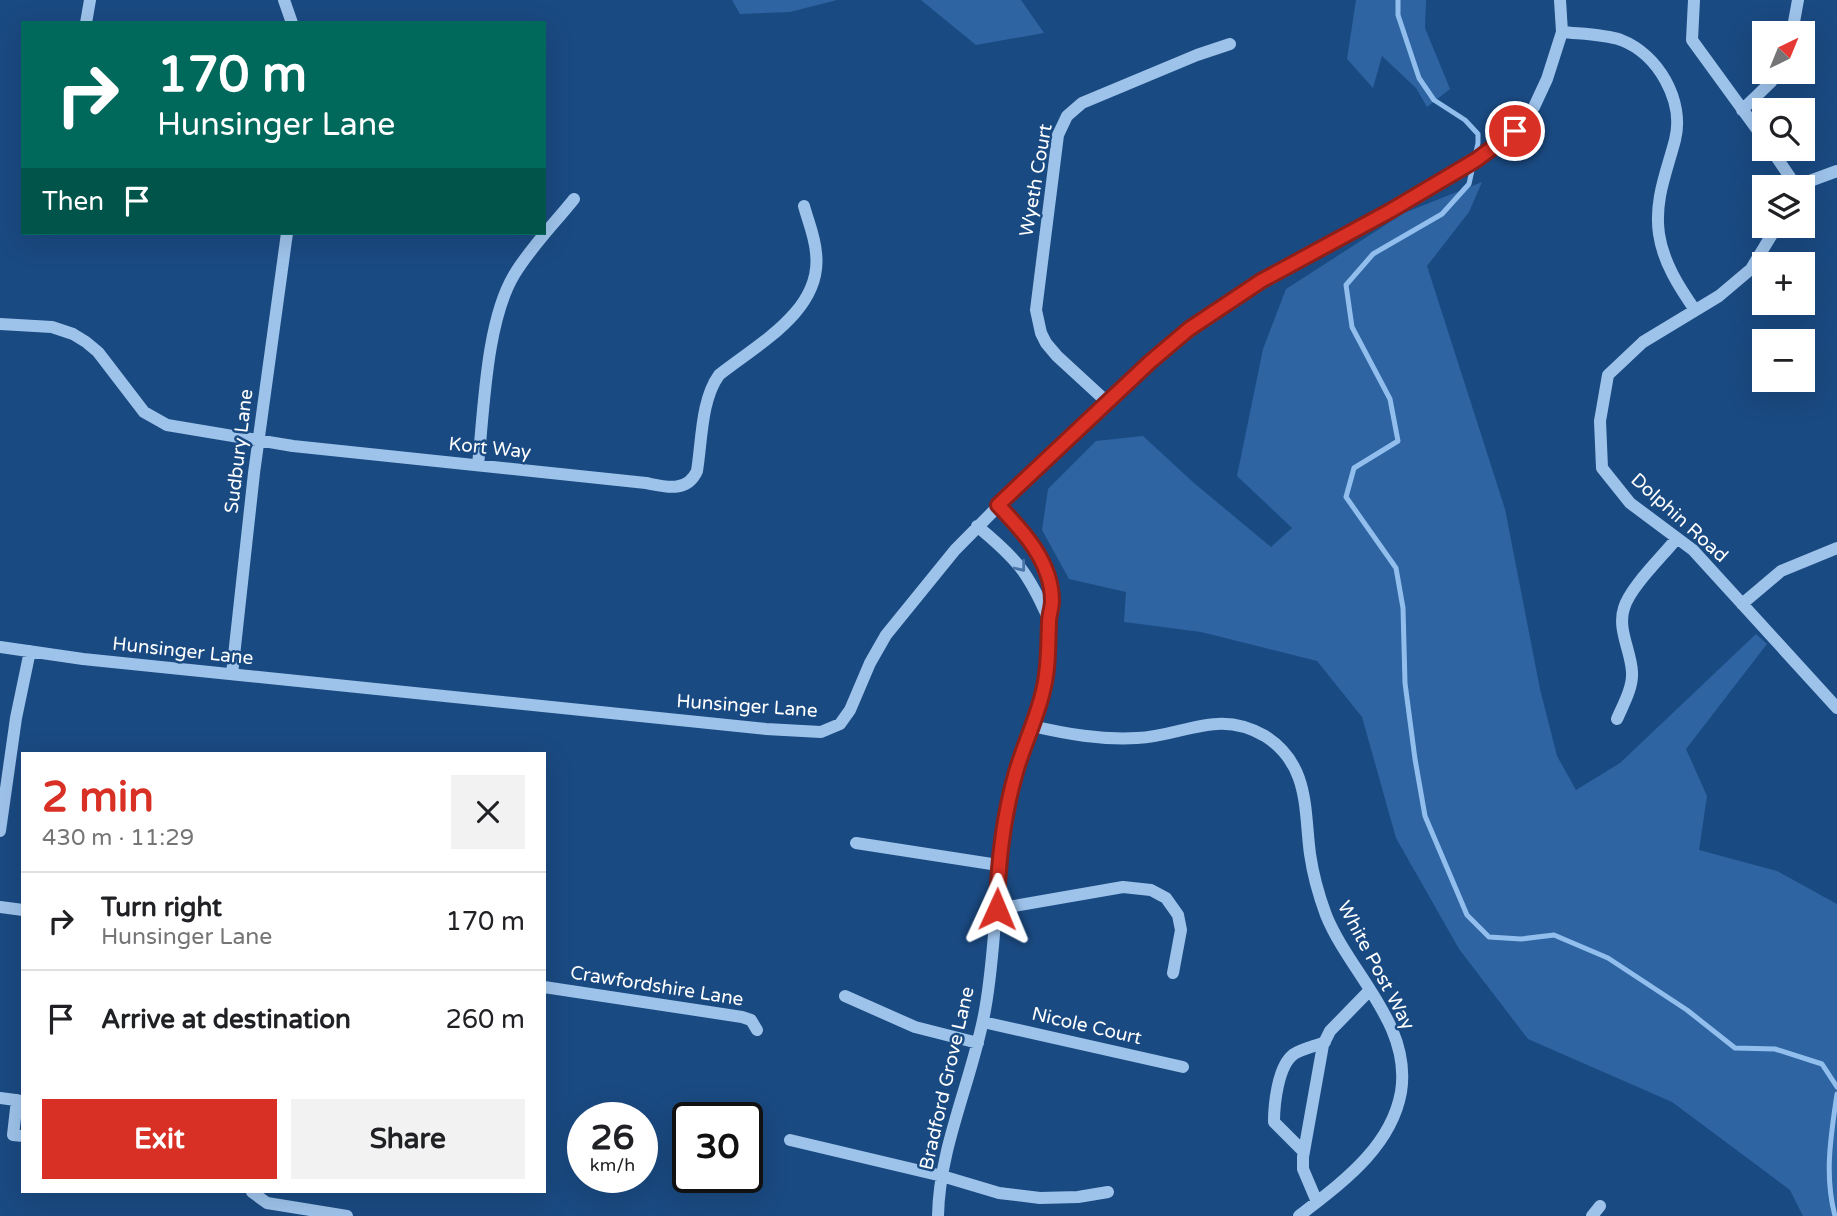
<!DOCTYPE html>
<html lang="en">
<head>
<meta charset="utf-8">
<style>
	:root { --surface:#fff; --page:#f2f2f2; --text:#202124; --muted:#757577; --line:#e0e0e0; --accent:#d93025 }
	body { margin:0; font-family:"Varela Round",sans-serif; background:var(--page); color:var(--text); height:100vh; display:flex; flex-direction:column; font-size:26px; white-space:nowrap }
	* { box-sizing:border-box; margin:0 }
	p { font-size:23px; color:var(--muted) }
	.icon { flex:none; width:38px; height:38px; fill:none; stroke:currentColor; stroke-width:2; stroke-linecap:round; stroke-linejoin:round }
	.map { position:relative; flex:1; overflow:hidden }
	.drawer { position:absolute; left:21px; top:752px; width:525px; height:441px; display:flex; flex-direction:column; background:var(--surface); border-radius:0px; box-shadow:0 7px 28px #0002 }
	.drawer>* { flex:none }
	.banner { position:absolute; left:21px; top:21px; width:525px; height:214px; border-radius:0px; box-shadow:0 7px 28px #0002; background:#00695c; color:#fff; overflow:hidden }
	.needle { width:46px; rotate:43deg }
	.buttons { position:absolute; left:1752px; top:21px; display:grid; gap:14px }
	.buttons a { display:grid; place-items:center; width:63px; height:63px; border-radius:0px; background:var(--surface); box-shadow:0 7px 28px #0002; font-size:35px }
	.speed { position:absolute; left:567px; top:1102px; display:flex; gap:14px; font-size:35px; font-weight:700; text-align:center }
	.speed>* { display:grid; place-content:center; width:91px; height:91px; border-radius:50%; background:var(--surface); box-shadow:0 7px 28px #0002; line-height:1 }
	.speed small { font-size:18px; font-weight:400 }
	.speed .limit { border:4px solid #111; border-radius:10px; background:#fff; color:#111 }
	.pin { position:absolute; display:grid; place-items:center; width:60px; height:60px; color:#fff; margin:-30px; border:4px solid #fff; border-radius:50%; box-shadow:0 2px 7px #0007 }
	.me { position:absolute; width:77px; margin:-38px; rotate:1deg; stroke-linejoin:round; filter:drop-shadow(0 0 5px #0008) }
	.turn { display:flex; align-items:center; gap:24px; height:147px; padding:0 21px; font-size:32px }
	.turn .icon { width:91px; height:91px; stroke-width:2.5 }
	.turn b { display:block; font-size:49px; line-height:60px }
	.then { display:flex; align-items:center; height:66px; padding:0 21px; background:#0003; gap:14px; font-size:26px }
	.round { display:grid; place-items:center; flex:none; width:74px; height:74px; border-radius:0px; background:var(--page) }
	.headline { display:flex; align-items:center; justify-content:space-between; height:119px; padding:0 21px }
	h1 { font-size:42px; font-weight:700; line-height:52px; color:var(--accent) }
	.button { display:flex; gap:14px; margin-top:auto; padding:14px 21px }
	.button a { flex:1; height:80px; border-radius:0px; background:var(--accent); color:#fff; font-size:28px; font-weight:700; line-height:80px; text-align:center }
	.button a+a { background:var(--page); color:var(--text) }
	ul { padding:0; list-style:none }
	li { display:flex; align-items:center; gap:21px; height:98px; padding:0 21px; border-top:2px solid var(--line) }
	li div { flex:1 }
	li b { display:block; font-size:26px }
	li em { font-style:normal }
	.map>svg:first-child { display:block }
	.green { fill:#2d64a1 }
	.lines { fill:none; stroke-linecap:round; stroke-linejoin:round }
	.stream { stroke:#91beed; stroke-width:5 }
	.minor { stroke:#9ec3eb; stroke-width:12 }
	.oneway { stroke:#4874a7 }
	.route-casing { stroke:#8d1f18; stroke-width:18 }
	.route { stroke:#d93025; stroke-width:12 }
	.labels { text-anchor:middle; stroke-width:5; stroke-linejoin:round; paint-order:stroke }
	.street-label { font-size:19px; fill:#fff; stroke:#1a4a82 }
</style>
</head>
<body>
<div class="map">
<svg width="1837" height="1216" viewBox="0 0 1837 1216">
	<rect width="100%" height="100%" fill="#1a4a82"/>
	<path class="green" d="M732,0H837L790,12L740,14Z
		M921,0H1021L1044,33L976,45Z
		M1356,0H1426L1425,28L1450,89L1427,107L1416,88L1382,56L1373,88L1347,59Z
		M1482,182L1469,212L1427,266L1505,509L1540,689L1557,756L1576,790L1620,763L1756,634L1767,644L1686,749L1707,796L1699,850L1777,871L1837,904V1216H1803L1790,1190L1672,1102L1528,1039L1459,949L1396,838L1362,717L1317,661L1201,632L1124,622L1126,592L1069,579L1042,530L1048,489L1096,441L1143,436L1194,483L1271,547L1292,528L1237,476L1263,349L1286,289L1404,213Z"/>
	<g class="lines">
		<path class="stream" d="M1398,0V15L1419,78L1434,100L1465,120L1478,134V143L1469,184L1442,214L1373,254L1346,285L1352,327L1390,399L1398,441L1354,468L1346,497L1396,568L1403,608L1405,683L1415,759L1425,816L1467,915L1489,937L1521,939L1554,935L1608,958L1687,1010L1735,1048L1775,1049L1822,1064L1837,1087
			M1835,1216C1824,1175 1831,1135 1837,1094"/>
		<path class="minor" d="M284,0L292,23
			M1694,0L1692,40L1764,139
			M86,23L90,0
			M1562,32C1580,34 1603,34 1621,40C1658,54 1685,101 1675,140C1667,171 1654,200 1659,234C1663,262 1679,287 1695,310
			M1792,33L1798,0
			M1742,110L1771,82L1778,72
			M1771,149L1796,186
			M1796,186L1837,171
			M1777,226L1751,269L1719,296L1643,342L1608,375L1600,421L1602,468L1630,503L1693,550L1837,708
			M0,324L52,327L73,334L86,342L98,352L144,412L167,425L293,446L646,483C666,487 687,493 697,471C702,440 701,400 719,375C758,344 823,310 816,253C815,237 808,221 804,206
			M1107,402L1057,356L1046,343L1041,333L1036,310L1058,135L1067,116L1082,103L1197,55L1230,44
			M478,465C484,409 486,322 514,275C530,248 554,224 574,199
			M977,526C1017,559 1028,572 1049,620
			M1742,604L1781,571L1837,548
			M0,647L83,659L766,729L821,732L840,724L850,710L870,663L886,635L955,550L1030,474L1150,362L1189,329L1244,291L1296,260L1390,211L1488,153L1507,139L1534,107L1547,79L1562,32L1560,0
			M232,674L254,473L287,233
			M1617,719C1623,705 1633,688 1632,672C1631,651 1617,629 1624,608C1630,587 1663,556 1677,538
			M1032,726C1067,734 1100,740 1137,738C1184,736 1218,708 1265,736C1310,765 1304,809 1310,854C1313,875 1319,896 1326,915C1350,974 1412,1024 1401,1092C1391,1148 1341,1183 1299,1216
			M0,831L16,718L30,651
			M856,843L998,865
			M0,907L23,910
			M997,909L1123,887L1151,890L1166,898L1178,915L1181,930L1173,973
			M544,987L742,1017L751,1020L757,1030
			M845,996L915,1027L978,1043
			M983,1022L1183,1067
			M0,1098L23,1101
			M17,1100L13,1135L23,1136
			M790,1140L942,1176L999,1193L1040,1198L1078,1197L1108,1192
			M1304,1152L1274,1122C1274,1104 1278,1065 1294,1054C1302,1049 1315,1046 1325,1042
			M252,1192L267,1203L347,1216
			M1317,1202L1303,1169V1157L1323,1045L1330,1031L1369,991
			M938,1216C939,1147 973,1078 985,1010C998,939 994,866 1011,795C1019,759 1036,725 1044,689C1049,666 1047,644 1049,621C1050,612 1052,604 1051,594C1047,558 1023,530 998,505
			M1592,1216L1600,1206"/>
	</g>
	<defs><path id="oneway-chevron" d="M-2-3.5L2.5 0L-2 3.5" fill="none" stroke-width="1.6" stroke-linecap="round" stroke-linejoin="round" transform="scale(1.75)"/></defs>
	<use class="oneway" href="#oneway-chevron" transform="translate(1021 567) rotate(52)"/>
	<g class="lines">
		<defs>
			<path id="route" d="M997,909C998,862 1003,817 1016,772C1024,744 1037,718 1043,691C1049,668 1048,645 1049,622C1049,615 1052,608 1052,601C1052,562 1023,531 998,505L1150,362L1189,329L1261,281L1390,211L1476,160L1515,131"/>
		</defs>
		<use href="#route" class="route-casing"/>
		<use href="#route" class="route"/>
	</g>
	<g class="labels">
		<g class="street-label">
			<text transform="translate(1035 180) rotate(-80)" y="7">Wyeth Court</text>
			<text transform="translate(490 447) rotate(6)" y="7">Kort Way</text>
			<text transform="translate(238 451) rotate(-83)" y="7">Sudbury Lane</text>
			<text transform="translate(1680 517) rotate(42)" y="7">Dolphin Road</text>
			<text transform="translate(183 650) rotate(6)" y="7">Hunsinger Lane</text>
			<text transform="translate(747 705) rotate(4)" y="7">Hunsinger Lane</text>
			<text transform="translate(1377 965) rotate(62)" y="7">White Post Way</text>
			<text transform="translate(657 985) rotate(9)" y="7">Crawfordshire Lane</text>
			<text transform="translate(1087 1025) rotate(13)" y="7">Nicole Court</text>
			<text transform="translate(946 1078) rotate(-77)" y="7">Bradford Grove Lane</text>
		</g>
	</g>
</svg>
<div class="buttons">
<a><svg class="needle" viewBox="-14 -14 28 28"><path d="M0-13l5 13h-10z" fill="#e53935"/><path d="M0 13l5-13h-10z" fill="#757577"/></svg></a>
<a><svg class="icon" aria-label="search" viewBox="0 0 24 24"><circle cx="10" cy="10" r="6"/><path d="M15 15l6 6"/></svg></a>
<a><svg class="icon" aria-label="layers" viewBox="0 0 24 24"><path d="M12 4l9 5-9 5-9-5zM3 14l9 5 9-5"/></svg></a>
<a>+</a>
<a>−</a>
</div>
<div class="speed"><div>26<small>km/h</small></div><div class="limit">30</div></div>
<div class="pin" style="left:1515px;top:131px;background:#d93025"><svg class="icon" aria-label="arrive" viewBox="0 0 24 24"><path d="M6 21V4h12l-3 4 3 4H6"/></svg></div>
<svg class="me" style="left:997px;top:909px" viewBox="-20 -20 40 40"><path d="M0-17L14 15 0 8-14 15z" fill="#d93025" stroke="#fff" stroke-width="4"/></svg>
<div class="banner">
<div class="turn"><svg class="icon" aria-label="right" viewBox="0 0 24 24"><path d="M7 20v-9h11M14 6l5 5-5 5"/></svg><div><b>170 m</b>Hunsinger Lane</div></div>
<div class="then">Then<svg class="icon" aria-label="arrive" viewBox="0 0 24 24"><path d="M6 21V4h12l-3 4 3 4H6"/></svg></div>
</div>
<section class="drawer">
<div class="headline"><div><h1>2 min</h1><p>430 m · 11:29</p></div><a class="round"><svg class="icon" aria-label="close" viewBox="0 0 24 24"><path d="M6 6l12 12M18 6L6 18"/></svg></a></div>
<ul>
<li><svg class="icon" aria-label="right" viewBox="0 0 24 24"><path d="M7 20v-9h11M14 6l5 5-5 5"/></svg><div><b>Turn right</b><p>Hunsinger Lane</p></div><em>170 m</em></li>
<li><svg class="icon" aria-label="arrive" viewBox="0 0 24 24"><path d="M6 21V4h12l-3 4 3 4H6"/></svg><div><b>Arrive at destination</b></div><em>260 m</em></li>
</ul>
<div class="button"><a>Exit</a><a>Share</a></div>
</section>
</div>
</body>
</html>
